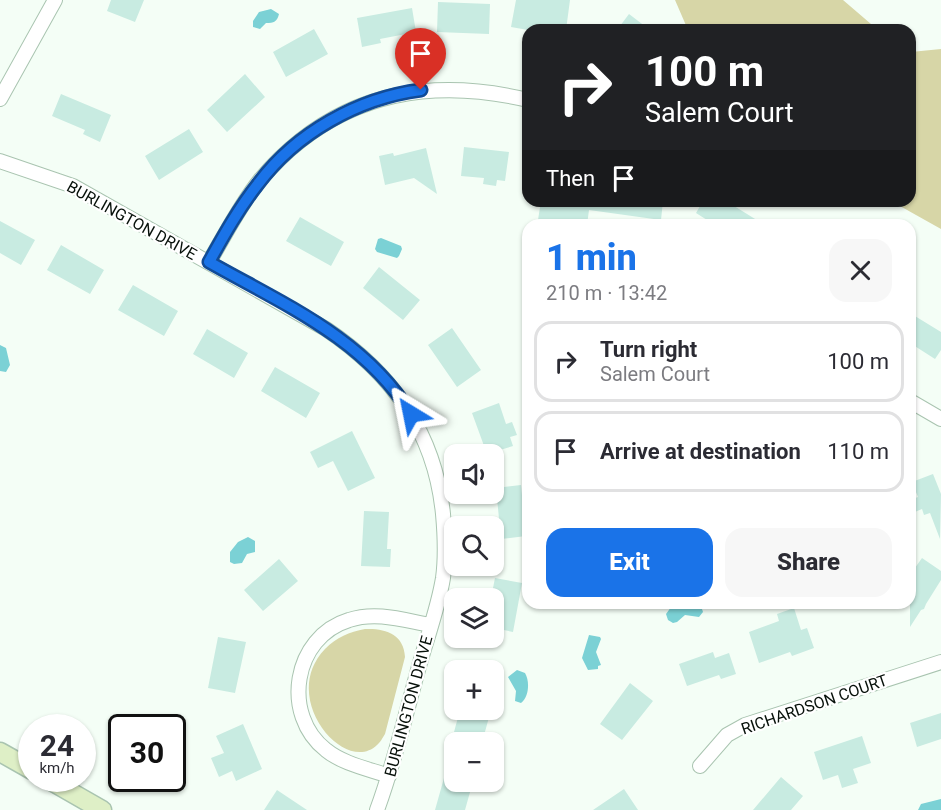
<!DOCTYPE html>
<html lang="en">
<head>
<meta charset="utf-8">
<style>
	:root { --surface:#fff; --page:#f7f7f7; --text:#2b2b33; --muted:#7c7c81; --line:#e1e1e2; --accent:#1a73e8 }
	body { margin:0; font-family:Roboto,sans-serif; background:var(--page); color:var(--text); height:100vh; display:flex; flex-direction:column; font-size:22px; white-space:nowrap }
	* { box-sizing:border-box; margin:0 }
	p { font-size:20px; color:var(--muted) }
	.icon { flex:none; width:33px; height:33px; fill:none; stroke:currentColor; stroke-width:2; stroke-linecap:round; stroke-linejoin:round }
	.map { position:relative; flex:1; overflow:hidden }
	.side { position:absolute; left:522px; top:219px; width:394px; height:390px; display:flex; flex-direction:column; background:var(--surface); border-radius:18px; box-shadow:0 2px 4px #0004 }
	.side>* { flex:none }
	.top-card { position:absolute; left:522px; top:24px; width:394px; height:183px; border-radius:18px; box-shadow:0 2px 4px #0004; background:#202124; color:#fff; overflow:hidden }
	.controls { position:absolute; left:444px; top:444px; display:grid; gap:12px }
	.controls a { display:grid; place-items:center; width:60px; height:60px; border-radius:12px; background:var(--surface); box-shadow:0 2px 4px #0004; font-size:30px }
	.speed { position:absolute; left:18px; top:714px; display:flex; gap:12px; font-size:30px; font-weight:700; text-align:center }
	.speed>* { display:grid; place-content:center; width:78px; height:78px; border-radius:50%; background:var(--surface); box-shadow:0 2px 4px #0004; line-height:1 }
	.speed small { font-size:15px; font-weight:400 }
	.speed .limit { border:3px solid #111; border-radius:9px; background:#fff; color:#111 }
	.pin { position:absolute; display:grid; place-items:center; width:51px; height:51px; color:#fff; margin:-62px -26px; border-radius:50% 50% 50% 0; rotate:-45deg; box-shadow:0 0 6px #0007 }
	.pin .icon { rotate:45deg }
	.me { position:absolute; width:66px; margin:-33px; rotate:325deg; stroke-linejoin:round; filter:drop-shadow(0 0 4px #0008) }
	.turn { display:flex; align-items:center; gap:21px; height:126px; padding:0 24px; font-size:27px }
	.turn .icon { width:78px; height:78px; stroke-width:2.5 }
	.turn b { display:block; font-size:42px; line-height:51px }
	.then { display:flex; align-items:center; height:57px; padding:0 24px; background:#0003; gap:12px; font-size:22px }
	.round { display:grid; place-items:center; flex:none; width:63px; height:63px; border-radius:18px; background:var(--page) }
	.overview { display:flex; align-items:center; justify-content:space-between; height:102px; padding:0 24px }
	h1 { font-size:36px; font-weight:800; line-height:45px; color:var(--accent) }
	.action { display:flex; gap:12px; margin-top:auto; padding:12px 24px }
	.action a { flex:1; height:69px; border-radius:18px; background:var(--accent); color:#fff; font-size:24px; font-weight:800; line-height:69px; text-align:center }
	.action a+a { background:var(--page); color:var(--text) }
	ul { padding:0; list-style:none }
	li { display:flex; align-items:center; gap:18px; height:81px; margin:0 12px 9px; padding:0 12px; border:3px solid var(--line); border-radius:18px }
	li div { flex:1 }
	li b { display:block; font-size:22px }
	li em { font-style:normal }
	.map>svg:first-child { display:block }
	.green { fill:#d7d6a7 }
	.water { fill:#7bd1d5 }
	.building { fill:#c8ebe1 }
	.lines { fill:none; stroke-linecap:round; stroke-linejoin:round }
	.street-casing { stroke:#a9c4b0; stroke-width:16 }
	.secondary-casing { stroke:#a9c4b0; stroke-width:21 }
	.street { stroke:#fff; stroke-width:14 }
	.secondary { stroke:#deefc6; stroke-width:18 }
	.route-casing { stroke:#114b97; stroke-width:15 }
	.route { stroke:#1a73e8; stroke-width:10 }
	.labels { text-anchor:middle; stroke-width:4.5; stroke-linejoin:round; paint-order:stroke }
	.street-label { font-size:16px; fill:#07100a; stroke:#fff }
</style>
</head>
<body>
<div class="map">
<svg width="941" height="810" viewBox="0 0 941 810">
	<rect width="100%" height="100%" fill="#f4fef6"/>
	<path class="green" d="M675,0H843L878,30H688Z
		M941,49V229L891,201H910L911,52Z
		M365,629C385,628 404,634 405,657L385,734C383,737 380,743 377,745C345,776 278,698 325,649C337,637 349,632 365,629Z"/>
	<path class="water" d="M271,9L279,14C277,22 274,23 266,23L260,29L253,27V21L259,12Z
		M381,238L401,246L402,249L399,256L397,258L377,252L375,249L378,239Z
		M0,345L6,348L10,365L6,372L0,371Z
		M248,537L255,541V552L247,554L242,563L234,564L230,562V552L238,542Z
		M674,603H700L703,612L699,617L685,615L677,622L673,623L668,620L666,614Z
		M589,635L600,637L601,639L596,652L601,665L598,666V669L588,670L582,658Z
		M517,670L525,673C530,681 529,697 521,703L515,701L516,691L508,677Z
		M941,799V810H918L921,804Z"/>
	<path class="building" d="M111,0H144L135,22L107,11Z
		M516,0H570L566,30H547L530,27L528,30L511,27Z
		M438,2L490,4L489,34L437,32Z
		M412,8L416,32L380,39L381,43L362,47L357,18Z
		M629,14L650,30H617Z
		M314,29L328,54L286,77L273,52Z
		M245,74L265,97L227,132L207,110Z
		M61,94L111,115L100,142L83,134L85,130L52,116Z
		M189,129L203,152L159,180L145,156Z
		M464,147L509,152L505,181L497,180L496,186L483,184L484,178L461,176Z
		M426,148L437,194L414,178L385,185L379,156L393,153L394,156Z
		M541,201H663L661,220L589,210L587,225H571L538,220Z
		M703,201H726L765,225H715L696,213Z
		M300,217L344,242L331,266L286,241Z
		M0,221L35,240L21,265L0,253Z
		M61,245L104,270L90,294L47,270Z
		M379,267L420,300L403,320L363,288Z
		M133,285L178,311L164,336L118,310Z
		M910,313L941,332V350L935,359L910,343Z
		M452,328L481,370L457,387L428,345Z
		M207,329L248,353L234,378L193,354Z
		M275,367L320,393L306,418L261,391Z
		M499,403L506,424L512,422L517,435L510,437L513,446L487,454L472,413Z
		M352,431L375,478L348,491L333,461L318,468L310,452Z
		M933,474L941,494L940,539L930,513L924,515L922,509L910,514V500L918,497L912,482Z
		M521,485L526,536L501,539L496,488Z
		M364,511L389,512L387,549H391L390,567L361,566Z
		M922,558L941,571V580L926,604L924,609L921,610L910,627V575Z
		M279,559L298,581L263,611L244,590Z
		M495,578L522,583L513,632L494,628V598H491Z
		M794,608L801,630L807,628L814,648L792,656L790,652L759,663L749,632L779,621L777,614Z
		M218,637L246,642L235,693L208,688Z
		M713,652L715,658L729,653L736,674L721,679L719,675L687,686L679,664Z
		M630,683L653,701L622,740L600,724Z
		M460,710H491L483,739L454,732Z
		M941,713V739L917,747L910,723Z
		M243,724L262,769L236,781L232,771L219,777L211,758L224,753L216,736Z
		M862,736L871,763L853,769L858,783L842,788L838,775L823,780L814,752Z
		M781,777L803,796L791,810H753Z
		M444,778L472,785L465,810H435Z
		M624,789L638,810H593Z
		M277,790L307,810H264Z"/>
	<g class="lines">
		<defs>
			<path id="street" d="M0,99L55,0
				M0,161L73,186L326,329C393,374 435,433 443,514C445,536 446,556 443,578C438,609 426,640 418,670C405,717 394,764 377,810
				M209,262C225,235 240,205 260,180C331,96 423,75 528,100
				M910,401L941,419
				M700,766L727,735L745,725L941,662
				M389,776C369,769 343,764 326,750C281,715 293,637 349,620C376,611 403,620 430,625"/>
			<path id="secondary" d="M0,752L32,770
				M46,778L102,810"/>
		</defs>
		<use href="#street" class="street-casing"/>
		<use href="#secondary" class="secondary-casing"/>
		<use href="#street" class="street"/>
		<use href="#secondary" class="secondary"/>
	</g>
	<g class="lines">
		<defs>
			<path id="route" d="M411,414C364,338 283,304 209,262C224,235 239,208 258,184C296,133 358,98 421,90"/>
		</defs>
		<use href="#route" class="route-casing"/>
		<use href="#route" class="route"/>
	</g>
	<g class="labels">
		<g class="street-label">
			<text transform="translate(132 220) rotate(29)" y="6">BURLINGTON DRIVE</text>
			<text transform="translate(814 704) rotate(-19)" y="6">RICHARDSON COURT</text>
			<text transform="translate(408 706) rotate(-75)" y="6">BURLINGTON DRIVE</text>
		</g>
	</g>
</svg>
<div class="controls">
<a><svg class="icon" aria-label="sound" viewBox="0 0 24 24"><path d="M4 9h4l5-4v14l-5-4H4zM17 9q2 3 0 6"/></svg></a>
<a><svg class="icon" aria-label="search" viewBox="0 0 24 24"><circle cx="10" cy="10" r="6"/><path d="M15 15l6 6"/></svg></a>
<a><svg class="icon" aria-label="layers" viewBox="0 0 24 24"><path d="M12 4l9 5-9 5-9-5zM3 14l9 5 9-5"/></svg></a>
<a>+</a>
<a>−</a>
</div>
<div class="speed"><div>24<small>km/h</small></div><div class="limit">30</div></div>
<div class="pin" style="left:421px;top:90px;background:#d93025"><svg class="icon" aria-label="arrive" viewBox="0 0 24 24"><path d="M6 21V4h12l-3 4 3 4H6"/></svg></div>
<svg class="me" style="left:411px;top:414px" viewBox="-20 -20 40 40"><path d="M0-17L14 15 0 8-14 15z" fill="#1a73e8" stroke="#fff" stroke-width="4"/></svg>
<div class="top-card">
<div class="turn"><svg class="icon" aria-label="right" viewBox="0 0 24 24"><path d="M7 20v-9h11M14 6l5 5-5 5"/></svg><div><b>100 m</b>Salem Court</div></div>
<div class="then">Then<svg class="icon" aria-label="arrive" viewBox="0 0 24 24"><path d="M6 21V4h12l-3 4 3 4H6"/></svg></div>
</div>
<section class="side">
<div class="overview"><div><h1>1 min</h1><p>210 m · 13:42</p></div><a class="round"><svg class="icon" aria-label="close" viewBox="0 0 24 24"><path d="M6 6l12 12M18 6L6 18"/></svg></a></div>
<ul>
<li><svg class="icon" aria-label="right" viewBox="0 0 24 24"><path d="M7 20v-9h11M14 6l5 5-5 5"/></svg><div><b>Turn right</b><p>Salem Court</p></div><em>100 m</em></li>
<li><svg class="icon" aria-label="arrive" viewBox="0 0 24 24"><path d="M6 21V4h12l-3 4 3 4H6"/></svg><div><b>Arrive at destination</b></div><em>110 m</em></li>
</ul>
<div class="action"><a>Exit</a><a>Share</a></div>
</section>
</div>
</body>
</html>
